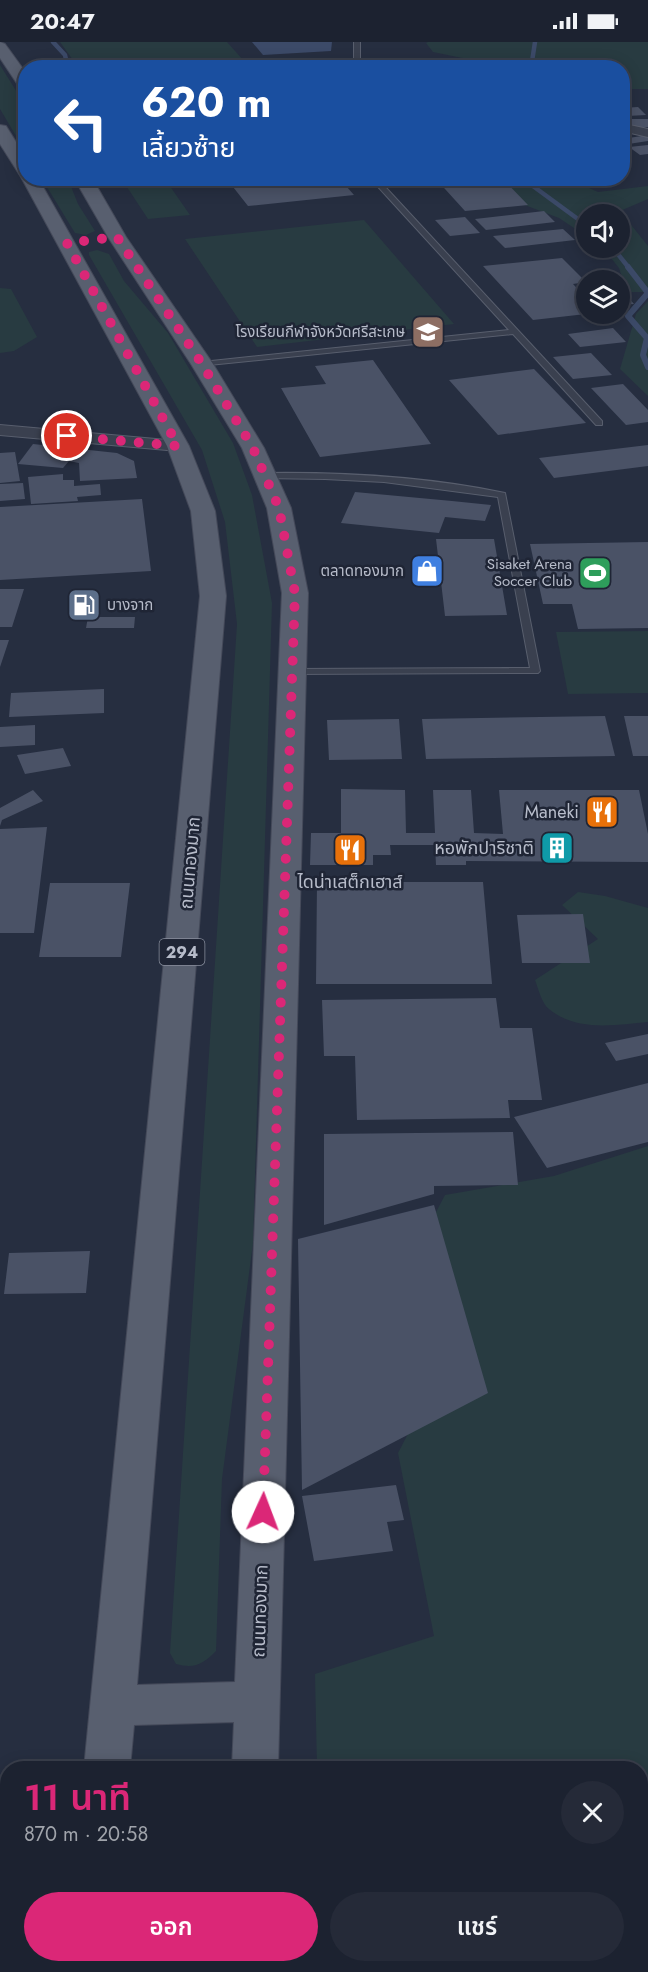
<!DOCTYPE html>
<html lang="th">
<head>
<meta charset="utf-8">
<style>
	:root { --surface:#1c2230; --page:#252a38; --text:#f1f3f6; --muted:#a0a4ab; --line:#3a3f4c; --accent:#db2777 }
	body { margin:0; font-family:Jost,"Noto Sans Thai",sans-serif; background:var(--page); color:var(--text); height:100vh; display:flex; flex-direction:column; font-size:22px; white-space:nowrap }
	* { box-sizing:border-box; margin:0 }
	p { font-size:20px; color:var(--muted) }
	.icon { flex:none; width:33px; height:33px; fill:none; stroke:currentColor; stroke-width:2; stroke-linecap:round; stroke-linejoin:round }
	.map { position:relative; flex:1; overflow:hidden }
	.drawer { position:absolute; left:0px; top:1719px; width:648px; height:212px; display:flex; flex-direction:column; background:var(--surface); border-radius:24px 24px 0 0; box-shadow:0 3px 15px #0003,0 0 0 2px var(--line) }
	.drawer>* { flex:none }
	.top-card { position:absolute; left:18px; top:18px; width:612px; height:126px; border-radius:24px; box-shadow:0 3px 15px #0003,0 0 0 2px var(--line); background:#1a4fa0; color:#fff; overflow:hidden }
	.controls { position:absolute; left:576px; top:162px; display:grid; gap:12px }
	.controls a { display:grid; place-items:center; width:54px; height:54px; border-radius:50%; background:var(--surface); box-shadow:0 3px 15px #0003,0 0 0 2px var(--line); font-size:30px }
	.pin { position:absolute; display:grid; place-items:center; width:51px; height:51px; color:#fff; margin:-26px; border:3px solid #fff; border-radius:50%; box-shadow:0 2px 6px #0007 }
	.me { position:absolute; width:66px; margin:-33px; rotate:2deg; stroke-linejoin:round; filter:drop-shadow(0 0 4px #0008) }
	.turn { display:flex; align-items:center; gap:21px; height:126px; padding:0 24px; font-size:27px }
	.turn .icon { width:78px; height:78px; stroke-width:2.5 }
	.turn b { display:block; font-size:42px; line-height:51px }
	.round { display:grid; place-items:center; flex:none; width:63px; height:63px; border-radius:32px; background:var(--page) }
	.summary { display:flex; align-items:center; justify-content:space-between; height:102px; padding:0 24px }
	h1 { font-size:36px; font-weight:600; line-height:45px; color:var(--accent) }
	.action { display:flex; gap:12px; margin-top:auto; padding:12px 24px }
	.action a { flex:1; height:69px; border-radius:36px; background:var(--accent); color:#fff; font-size:24px; font-weight:600; line-height:69px; text-align:center }
	.action a+a { background:var(--page); color:var(--text) }
	.status { display:flex; justify-content:space-between; align-items:center; height:42px; padding:0 30px; background:var(--surface); direction:ltr }
	.status svg { height:16px; fill:currentColor }
	.map>svg:first-child { display:block }
	.green { fill:#283b41 }
	.water { fill:#3c4a68 }
	.lines { fill:none; stroke-linecap:round; stroke-linejoin:round }
	.stream-far1 { stroke:#3c4a68; stroke-width:4.5 }
	.stream { stroke:#3c4a68; stroke-width:6 }
	.building { fill:#4a5266 }
	.lane-casing { stroke:#585e6d; stroke-width:2 }
	.street-casing { stroke:#585e6d; stroke-width:2 }
	.primary-casing { stroke:#444959; stroke-width:2 }
	.lane { fill:#3a404f; fill-rule:evenodd }
	.street { fill:#3a404f; fill-rule:evenodd }
	.primary { fill:#585f6f; fill-rule:evenodd }
	.route { stroke:#db2777; stroke-width:10; stroke-dasharray:0 18 }
	.labels { text-anchor:middle; stroke-width:5; stroke-linejoin:round; paint-order:stroke }
	.far-poi-label { font-size:15px; fill:#b7bcca; stroke:#1f2535; text-anchor:end }
	.shield { fill:#1f2535; stroke:#898f9d; stroke-width:1.5 }
	.shield-label { font-size:16px; font-weight:bold; fill:#b7bcca }
	.poi-label { font-size:18px; fill:#b7bcca; stroke:#1f2535; text-anchor:end }
	.street-label { font-size:18px; fill:#b7bcca; stroke:#1f2535 }
</style>
</head>
<body>
<div class="status"><b>20:47</b><svg viewBox="0 0 49 12"><path d="M0 12V9h3v3zM5 12V6h3v6zM10 12V3h3v9zM15 12V0h3v12zM26 1h20v11H26zM47 4h2v5h-2z"/></svg></div>
<div class="map">
<svg width="648" height="1930" viewBox="0 0 648 1930">
	<rect width="100%" height="100%" fill="#262e40"/>
	<path class="green" d="M60,0H227L244,19L173,26L78,25Z
		M428,0H648V47H623L622,26L506,25L433,10L426,1Z
		M0,23L25,63V109L0,67Z
		M42,137H68L78,162L95,189L86,193L75,191Z
		M165,137L190,173L148,177L123,139Z
		M486,137H569L598,150L648,144V157L620,169L648,204V250H627L619,226L603,206H620V172H586V194L559,176L493,151Z
		M364,178L454,282L257,305L185,197Z
		M97,208L109,212L124,239L168,291L233,401L252,453L272,561L253,1201L222,1437L216,1609C203,1622 195,1627 176,1622L170,1611L237,582L225,480L202,408L89,213V210Z
		M0,246L11,247L37,295L14,309L0,311Z
		M648,259V354L620,327L636,272Z
		M648,589V651L568,652L556,590Z
		M578,850L605,854L648,866V980C615,983 577,990 549,967C542,962 538,946 535,938L598,897L562,863Z
		M648,1104V1780L641,1777L640,1726H317L315,1632L434,1594L398,1411L437,1336L423,1195L445,1153L554,1134Z
		M169,1923H221V1930H168Z"/>
	<path class="water" d="M252,0H332L331,9L263,13Z"/>
	<g class="lines">
		<path class="stream-far1" d="M53,0L65,13L68,26
			M531,26L535,0
			M522,136L586,183
			M613,206L629,226"/>
		<path class="stream" d="M628,225L648,251
			M648,251L628,274L647,296L643,313L648,325"/>
	</g>
	<path class="building" d="M421,18H443L445,25H423Z
		M296,19L303,26H246V24Z
		M371,19H393L394,26H372Z
		M638,65L646,73L627,74L622,69V66Z
		M629,77H648V85L634,86Z
		M648,93V99L622,103V97Z
		M648,103V112L640,113L629,105Z
		M226,136H339L354,153L248,164Z
		M435,136H502L528,163L465,169Z
		M544,169L555,180L486,188L475,177Z
		M465,175L480,191L450,194L435,178Z
		M563,187L575,198L505,206L493,194Z
		M562,216L586,240L573,242L586,256V272L533,278L483,224Z
		M620,246L634,262L620,263Z
		M613,286L626,300L580,305L568,292Z
		M591,311L612,333L573,337L553,315Z
		M373,318L431,402L320,415L281,346L326,342L315,324Z
		M534,327L586,381L498,393L449,338Z
		M623,342L648,368V380L626,383L591,346Z
		M33,402L117,411L134,419L137,436L80,439L79,421L69,419L63,426L18,422Z
		M648,403V424L554,436L539,416Z
		M15,410L20,439L0,441V411Z
		M63,432V438H74V444L100,442L101,453L77,455L78,459L31,462L28,435Z
		M23,441L25,457L0,459V442Z
		M355,450L452,459L491,463L485,479L445,475L439,491L341,481Z
		M142,457L151,529L0,538V465Z
		M436,497H494L507,573L445,574Z
		M648,500V586L578,587L572,562H543L530,502Z
		M0,547H24L12,585H0Z
		M88,575H135L134,586H86Z
		M0,598H9L0,625Z
		M104,647V671L9,675L11,651Z
		M605,674L615,714L426,717L422,677Z
		M624,674H648V714H633Z
		M399,677L402,717L329,718L327,678Z
		M35,683V703L0,705V685Z
		M63,706L71,724L25,732L17,713Z
		M341,747L405,748L406,791H435L433,748H471L474,791L503,792L499,748H639L648,792V820L466,819V823H436L435,803H390L391,813H373V823H310L311,791H341Z
		M33,748L43,759L2,778L0,784V766Z
		M47,785L34,891H0V787Z
		M317,840H483L492,942H316Z
		M50,841H130L121,915H39Z
		M583,872L590,921H522L517,873Z
		M496,956L500,986H532L542,1058H508L510,1076L357,1078L355,1014H324L322,958Z
		M648,992V1012L616,1019L605,1001Z
		M648,1041V1100L547,1126L514,1075Z
		M513,1090L518,1143L434,1144V1152L324,1183V1092Z
		M434,1163L488,1351L302,1448L298,1197Z
		M90,1209L86,1251L4,1252L9,1211Z
		M396,1443L404,1478L387,1480L393,1509L314,1519L302,1454Z"/>
	<g class="lines">
		<defs>
			<path id="lane" d="M354,0H360V26H354Z
				M370,136H377L602,379V383H596L513,292L199,324L198,322L202,320L509,288Z
				M265,431C343,430 429,435 505,451L540,629L538,631L290,632V628L293,627L530,626L498,455L384,440L325,437L262,436L261,434Z"/>
			<path id="street" d="M625,82L648,87V95L622,89V83Z
				M0,383L178,399L187,404L178,409L0,393Z"/>
			<path id="primary" d="M0,0L5,2L26,31V48L20,46L0,16Z
				M0,83L6,84L26,116V136H38L189,404L215,469L226,554L137,1643L235,1640L282,551L267,466L242,406L191,322L108,195L74,136H92L126,195L213,322L264,406L291,466L308,551L278,1726H232L234,1680L134,1683L130,1726H84L200,554L191,469L167,404L21,135L0,102Z
				M69,1923H119L118,1930H68Z
				M226,1923H276V1930H226Z"/>
		</defs>
		<use href="#lane" class="lane-casing"/>
		<use href="#street" class="street-casing"/>
		<use href="#primary" class="primary-casing"/>
		<use href="#lane" class="lane"/>
		<use href="#street" class="street"/>
		<use href="#primary" class="primary"/>
	</g>
	<g class="lines">
		<path class="route" d="M67,394L178,404L67,201L117,195L202,322L253,406L279,466L295,551L263,1470"/>
	</g>
	<defs>
		<symbol id="university-square" viewBox="-11 -11 22 22"><rect x="-9" y="-9" width="18" height="18" rx="4" fill="#8d6e63" stroke="#1f2535"/><path d="M0-5L7-2L0 1L-7-2ZM-4 1L0 2.5L4 1V4Q0 6-4 4Z" fill="#fff"/></symbol>
		<symbol id="shop-square" viewBox="-11 -11 22 22"><rect x="-9" y="-9" width="18" height="18" rx="4" fill="#3f7fe0" stroke="#1f2535"/><path d="M-5-2.5h2.3a2.7 3.5 0 0 1 5.4 0H5L5.5 6h-11ZM-1.5-2.5h3a1.5 2.3 0 0 0-3 0Z" fill="#fff"/></symbol>
		<symbol id="stadium-square" viewBox="-11 -11 22 22"><rect x="-9" y="-9" width="18" height="18" rx="4" fill="#2e9e5b" stroke="#1f2535"/><path d="M0-5a6.5 5 0 1 0 0 10a6.5 5 0 1 0 0-10ZM-3.5-1.8h7v3.6h-7Z" fill="#fff"/></symbol>
		<symbol id="fuel-square" viewBox="-11 -11 22 22"><rect x="-9" y="-9" width="18" height="18" rx="4" fill="#5c6f8a" stroke="#1f2535"/><path d="M-5.5-6h7V0h2V4h1.3V-2.5L3-4.5l.8-.8L6-3V5H2.5V1h-1V6h-7ZM-4.2-4.7v3.2H.2V-4.7Z" fill="#fff"/></symbol>
		<symbol id="restaurant-square" viewBox="-11 -11 22 22"><rect x="-9" y="-9" width="18" height="18" rx="4" fill="#e8710a" stroke="#1f2535"/><path d="M-5-6h1v4h1v-4h1v4h1v-4h1v5L-1.5 .5V6h-2V.5L-5-1ZM5-6V6H3V1.5H1.5Q1.5-4 5-6Z" fill="#fff"/></symbol>
		<symbol id="building-square" viewBox="-11 -11 22 22"><rect x="-9" y="-9" width="18" height="18" rx="4" fill="#0f9aa8" stroke="#1f2535"/><path d="M-4-6H4V6H1V3H-1V6H-4ZM-2.5-4.3h1.7v1.8h-1.7ZM.8-4.3h1.7v1.8H.8ZM-2.5-1h1.7V.8h-1.7ZM.8-1h1.7V.8H.8Z" fill="#fff"/></symbol>
	</defs>
	<g fill-rule="evenodd">
		<use href="#university-square" x="409" y="271" width="38" height="38"/>
		<use href="#shop-square" x="408" y="510" width="38" height="38"/>
		<use href="#stadium-square" x="576" y="512" width="38" height="38"/>
		<use href="#fuel-square" x="65" y="544" width="38" height="38"/>
		<use href="#restaurant-square" x="583" y="751" width="38" height="38"/>
		<use href="#building-square" x="538" y="787" width="38" height="38"/>
		<use href="#restaurant-square" x="331" y="789" width="38" height="38"/>
	</g>
	<g class="labels">
		<g class="far-poi-label">
			<text x="405" y="295">โรงเรียนกีฬาจังหวัดศรีสะเกษ</text>
			<text x="572" y="527">Sisaket Arena<tspan x="572" dy="17">Soccer Club</tspan></text>
			<text x="404" y="534">ตลาดทองมาก</text>
			<text x="107" y="568" text-anchor="start">บางจาก</text>
		</g>
		<rect class="shield" x="159.5" y="897" width="45" height="26" rx="4.5"/>
		<g class="shield-label">
			<text x="182" y="916">294</text>
		</g>
		<g class="poi-label">
			<text x="579" y="776">Maneki</text>
			<text x="534" y="812">หอพักปาริชาติ</text>
			<text x="350" y="846" text-anchor="middle">ไดน่าเสต็กเฮาส์</text>
		</g>
		<g class="street-label">
			<text transform="translate(190 821) rotate(-85)" y="6">ถนนทองมาก</text>
			<text transform="translate(260 1569) rotate(-88)" y="6">ถนนทองมาก</text>
		</g>
	</g>
</svg>
<div class="controls">
<a><svg class="icon" aria-label="sound" viewBox="0 0 24 24"><path d="M4 9h4l5-4v14l-5-4H4zM17 9q2 3 0 6"/></svg></a>
<a><svg class="icon" aria-label="layers" viewBox="0 0 24 24"><path d="M12 4l9 5-9 5-9-5zM3 14l9 5 9-5"/></svg></a>
</div>
<div class="pin" style="left:67px;top:394px;background:#d93025"><svg class="icon" aria-label="arrive" viewBox="0 0 24 24"><path d="M6 21V4h12l-3 4 3 4H6"/></svg></div>
<svg class="me" style="left:263px;top:1470px" viewBox="-20 -20 40 40"><circle r="19" fill="#fff"/><path d="M0-13L10 11 0 6-10 11z" fill="#db2777"/></svg>
<div class="top-card">
<div class="turn"><svg class="icon" aria-label="left" viewBox="0 0 24 24"><path d="M17 20v-9H6M10 6l-5 5 5 5"/></svg><div><b>620 m</b>เลี้ยวซ้าย</div></div>
</div>
<section class="drawer">
<div class="summary"><div><h1>11 นาที</h1><p>870 m · 20:58</p></div><a class="round"><svg class="icon" aria-label="close" viewBox="0 0 24 24"><path d="M6 6l12 12M18 6L6 18"/></svg></a></div>
<div class="action"><a>ออก</a><a>แชร์</a></div>
</section>
</div>
</body>
</html>
